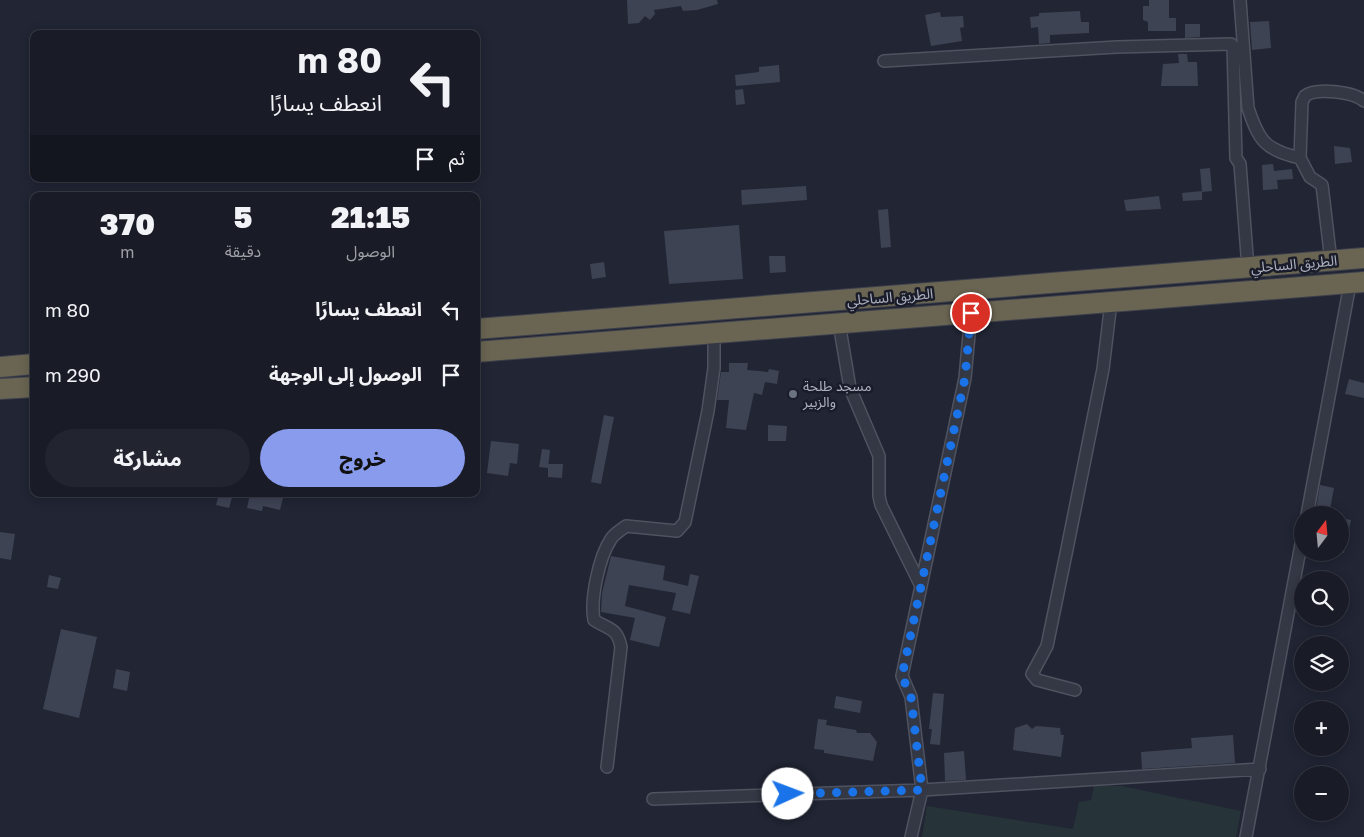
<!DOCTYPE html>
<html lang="ar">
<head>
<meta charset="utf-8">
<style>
	:root { --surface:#191c27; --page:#22252f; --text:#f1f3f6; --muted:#9fa1a7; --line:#373a44; --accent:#899bec }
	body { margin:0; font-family:"Golos Text","Noto Sans Arabic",sans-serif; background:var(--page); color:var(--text); direction:rtl; height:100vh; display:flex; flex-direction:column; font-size:19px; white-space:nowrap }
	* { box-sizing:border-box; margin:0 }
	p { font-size:16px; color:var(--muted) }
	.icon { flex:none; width:28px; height:28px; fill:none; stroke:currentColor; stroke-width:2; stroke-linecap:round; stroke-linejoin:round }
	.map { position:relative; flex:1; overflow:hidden; direction:ltr }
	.sheet { position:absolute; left:30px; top:192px; width:450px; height:305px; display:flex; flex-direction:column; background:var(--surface); border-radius:10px; box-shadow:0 2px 12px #0003,0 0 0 1px var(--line); direction:rtl }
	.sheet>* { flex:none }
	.guide { position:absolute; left:30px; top:30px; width:450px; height:152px; border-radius:10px; box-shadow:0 2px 12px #0003,0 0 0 1px var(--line); direction:rtl; background:#191c27; color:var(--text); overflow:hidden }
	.needle { width:32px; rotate:16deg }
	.controls { position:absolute; left:1294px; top:506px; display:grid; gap:10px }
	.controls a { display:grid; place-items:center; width:55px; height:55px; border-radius:50%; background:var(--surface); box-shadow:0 2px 12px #0003,0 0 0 1px var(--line); font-size:25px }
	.pin { position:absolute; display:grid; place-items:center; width:42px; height:42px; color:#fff; margin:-21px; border:2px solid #fff; border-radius:50%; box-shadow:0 1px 5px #0007 }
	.me { position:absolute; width:55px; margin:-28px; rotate:88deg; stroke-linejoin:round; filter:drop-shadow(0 0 4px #0008) }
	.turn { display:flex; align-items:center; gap:18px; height:105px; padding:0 15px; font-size:22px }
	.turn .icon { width:65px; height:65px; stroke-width:2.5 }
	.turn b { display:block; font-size:35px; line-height:42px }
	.then { display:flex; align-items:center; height:48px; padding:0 15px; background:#0003; gap:10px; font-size:19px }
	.eta { display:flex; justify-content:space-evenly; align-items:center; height:85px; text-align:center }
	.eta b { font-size:30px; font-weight:800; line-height:35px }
	.primary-button { display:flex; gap:10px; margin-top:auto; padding:10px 15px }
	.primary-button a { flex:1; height:58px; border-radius:30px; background:var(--accent); color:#111; font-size:20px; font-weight:800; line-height:58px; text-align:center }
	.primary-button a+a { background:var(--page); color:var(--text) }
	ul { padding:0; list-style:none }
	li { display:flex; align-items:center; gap:15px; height:65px; padding:0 15px }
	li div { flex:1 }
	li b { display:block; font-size:19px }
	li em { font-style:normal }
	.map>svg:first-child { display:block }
	.green { fill:#263338 }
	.building { fill:#3e4354 }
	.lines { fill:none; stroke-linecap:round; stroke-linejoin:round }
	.street-casing { stroke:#4f525f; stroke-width:14 }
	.highway-casing { stroke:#3c3f4c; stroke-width:22 }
	.street { stroke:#343844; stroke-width:11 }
	.highway { stroke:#6a6552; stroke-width:20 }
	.route { stroke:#1a73e8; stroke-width:9; stroke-dasharray:0 16.2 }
	.worship-dot { fill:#6b7280; stroke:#1a1d29; stroke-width:2 }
	.labels { text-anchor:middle; stroke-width:5; stroke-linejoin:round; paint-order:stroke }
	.street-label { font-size:14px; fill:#aeb2c1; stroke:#1a1d29 }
	.poi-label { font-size:14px; fill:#aeb2c1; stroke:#1a1d29; text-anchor:start }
</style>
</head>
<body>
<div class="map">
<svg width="1364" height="837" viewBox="0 0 1364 837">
	<rect width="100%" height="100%" fill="#212534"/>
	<path class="green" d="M1094,786H1122L1241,811L1236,837H922L927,806L1073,829L1079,802L1091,800Z"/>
	<path class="building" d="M627,0H717L718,4L697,10L683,11L681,6L654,10L655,14L650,20L645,16L639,23L628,24Z
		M1149,0H1169V18H1176V31H1148V22L1143,20V6H1149Z
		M1080,11L1081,22H1089V33L1050,35V43L1039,44L1038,27L1031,28L1030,17L1039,16V13Z
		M940,12L941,17L963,16L964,27L960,28L962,41L931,46L925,15Z
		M1269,21L1271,48L1252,50L1250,22Z
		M1185,24H1200V37L1185,38Z
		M1178,54H1187L1188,62H1197L1198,86H1161L1163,64L1179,63Z
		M779,65L780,82L736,86L735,75L759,72V67Z
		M743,89L745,104L736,105L735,90Z
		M1334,146L1350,148L1352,162L1335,164Z
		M1273,164L1274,171L1292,169L1293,179L1277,180L1278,189L1263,190L1262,165Z
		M1210,168L1212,191L1202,192L1200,169Z
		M806,186L807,200L742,205L741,190Z
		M1202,191V200L1183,201L1182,193Z
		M1159,196L1161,209L1126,211L1124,200Z
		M888,209L891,247L881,248L878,210Z
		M739,225L743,279L669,284L664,231Z
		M769,256H785L786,272L770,273Z
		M604,262L606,277L592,279L590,264Z
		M729,363H748L747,370L768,372L769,369L779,371L777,384L765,382L762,395L754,393L746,430L726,428L729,400H717L721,372H729Z
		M1349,379L1364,383V398L1345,394Z
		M604,415L614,417L601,484L591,482Z
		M768,425L787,426L786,441H768Z
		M491,441L519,444L517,464L510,463L508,476L487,473Z
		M542,449L550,450L548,468L539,467Z
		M548,464H563L562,478L548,477Z
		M1320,485L1334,488L1329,515H1315Z
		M219,494H233L229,508L216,505Z
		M250,494H284L280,510L263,506L262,511L247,508Z
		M1340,518L1351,520L1344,553L1340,552Z
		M0,532L15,534L11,560L0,558Z
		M611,556L665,566L663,580L688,586L690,574L699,576L690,614L672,610L676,593L629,585L625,606L666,617L659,647L630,640L635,618L601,612L602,593Z
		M49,575L61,578L58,589L47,587Z
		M61,629L97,637L79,718L43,709Z
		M116,669L130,672L127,691L113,688Z
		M933,693L944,694L940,745L930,744L932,729H929Z
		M836,696L862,701L860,713L834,708Z
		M818,719L827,720L826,725L856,730L857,733H870L877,742L873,761L824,753V750L814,749Z
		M1027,724L1032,729L1036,726L1060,728L1061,735H1064L1061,757L1013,750L1015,728Z
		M1233,735L1235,763L1142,769L1141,752L1192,748L1191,738Z
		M964,751L966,780L945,781L944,753Z"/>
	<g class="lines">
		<defs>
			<path id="street" d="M1240,0L1248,108C1259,141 1265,150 1300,158L1310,177L1322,185L1331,261
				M884,61L1117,47L1231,44L1233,46L1236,158L1240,164L1248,268
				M1300,158L1302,102L1305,96C1316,87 1354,92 1364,101
				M839,323L850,388L879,456V496L881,505L921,586
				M1307,515L1350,284
				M1075,690L1037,680L1032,674L1047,646L1067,549L1103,369L1111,302
				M607,767L621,647C617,627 609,630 594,620C590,599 599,557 611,539C614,534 621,530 626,526L677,531L685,522L708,411L714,368V332
				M653,799L922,790L1260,769
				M911,837L922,790L911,697L902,676L965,378L971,313
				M1246,837L1302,539"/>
			<path id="highway" d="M476,329L1364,258
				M476,352L1364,282
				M0,367L34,364
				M0,389L34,387"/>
		</defs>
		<use href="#street" class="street-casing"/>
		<use href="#highway" class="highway-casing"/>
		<use href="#street" class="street"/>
		<use href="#highway" class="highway"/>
	</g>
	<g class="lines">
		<path class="route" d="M788,794L922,790L911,697L902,676L965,378L971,313"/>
	</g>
	<circle class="worship-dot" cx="793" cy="394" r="5"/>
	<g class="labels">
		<g class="street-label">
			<text transform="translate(1294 264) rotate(-5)" y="5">الطريق الساحلي</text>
			<text transform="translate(890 297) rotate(-5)" y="5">الطريق الساحلي</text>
		</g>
		<g class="poi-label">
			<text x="803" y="391">مسجد طلحة<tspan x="803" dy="16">والزبير</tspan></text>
		</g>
	</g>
</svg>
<div class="controls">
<a><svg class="needle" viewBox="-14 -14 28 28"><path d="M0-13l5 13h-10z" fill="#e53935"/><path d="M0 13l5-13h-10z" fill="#9fa1a7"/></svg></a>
<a><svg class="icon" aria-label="search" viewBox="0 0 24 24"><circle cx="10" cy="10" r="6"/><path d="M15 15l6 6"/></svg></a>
<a><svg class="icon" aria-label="layers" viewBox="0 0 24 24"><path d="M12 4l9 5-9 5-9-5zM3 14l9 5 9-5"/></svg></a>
<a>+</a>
<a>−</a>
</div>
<div class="pin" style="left:971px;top:313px;background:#d93025"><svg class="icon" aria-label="arrive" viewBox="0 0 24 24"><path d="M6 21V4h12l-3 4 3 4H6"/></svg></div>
<svg class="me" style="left:788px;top:794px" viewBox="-20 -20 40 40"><circle r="19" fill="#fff"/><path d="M0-13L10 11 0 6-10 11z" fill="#1a73e8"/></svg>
<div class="guide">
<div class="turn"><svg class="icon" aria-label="left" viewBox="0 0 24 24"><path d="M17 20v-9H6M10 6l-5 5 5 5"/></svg><div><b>80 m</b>انعطف يسارًا</div></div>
<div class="then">ثم<svg class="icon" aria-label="arrive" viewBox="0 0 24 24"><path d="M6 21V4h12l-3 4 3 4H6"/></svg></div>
</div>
<section class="sheet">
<div class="eta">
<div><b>21:15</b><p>الوصول</p></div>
<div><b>5</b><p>دقيقة</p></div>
<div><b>370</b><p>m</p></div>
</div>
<ul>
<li><svg class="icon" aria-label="left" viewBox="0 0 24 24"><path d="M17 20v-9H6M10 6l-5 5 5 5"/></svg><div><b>انعطف يسارًا</b></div><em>80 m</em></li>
<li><svg class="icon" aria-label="arrive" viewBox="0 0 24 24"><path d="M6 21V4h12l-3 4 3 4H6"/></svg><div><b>الوصول إلى الوجهة</b></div><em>290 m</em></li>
</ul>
<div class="primary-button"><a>خروج</a><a>مشاركة</a></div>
</section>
</div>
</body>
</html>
